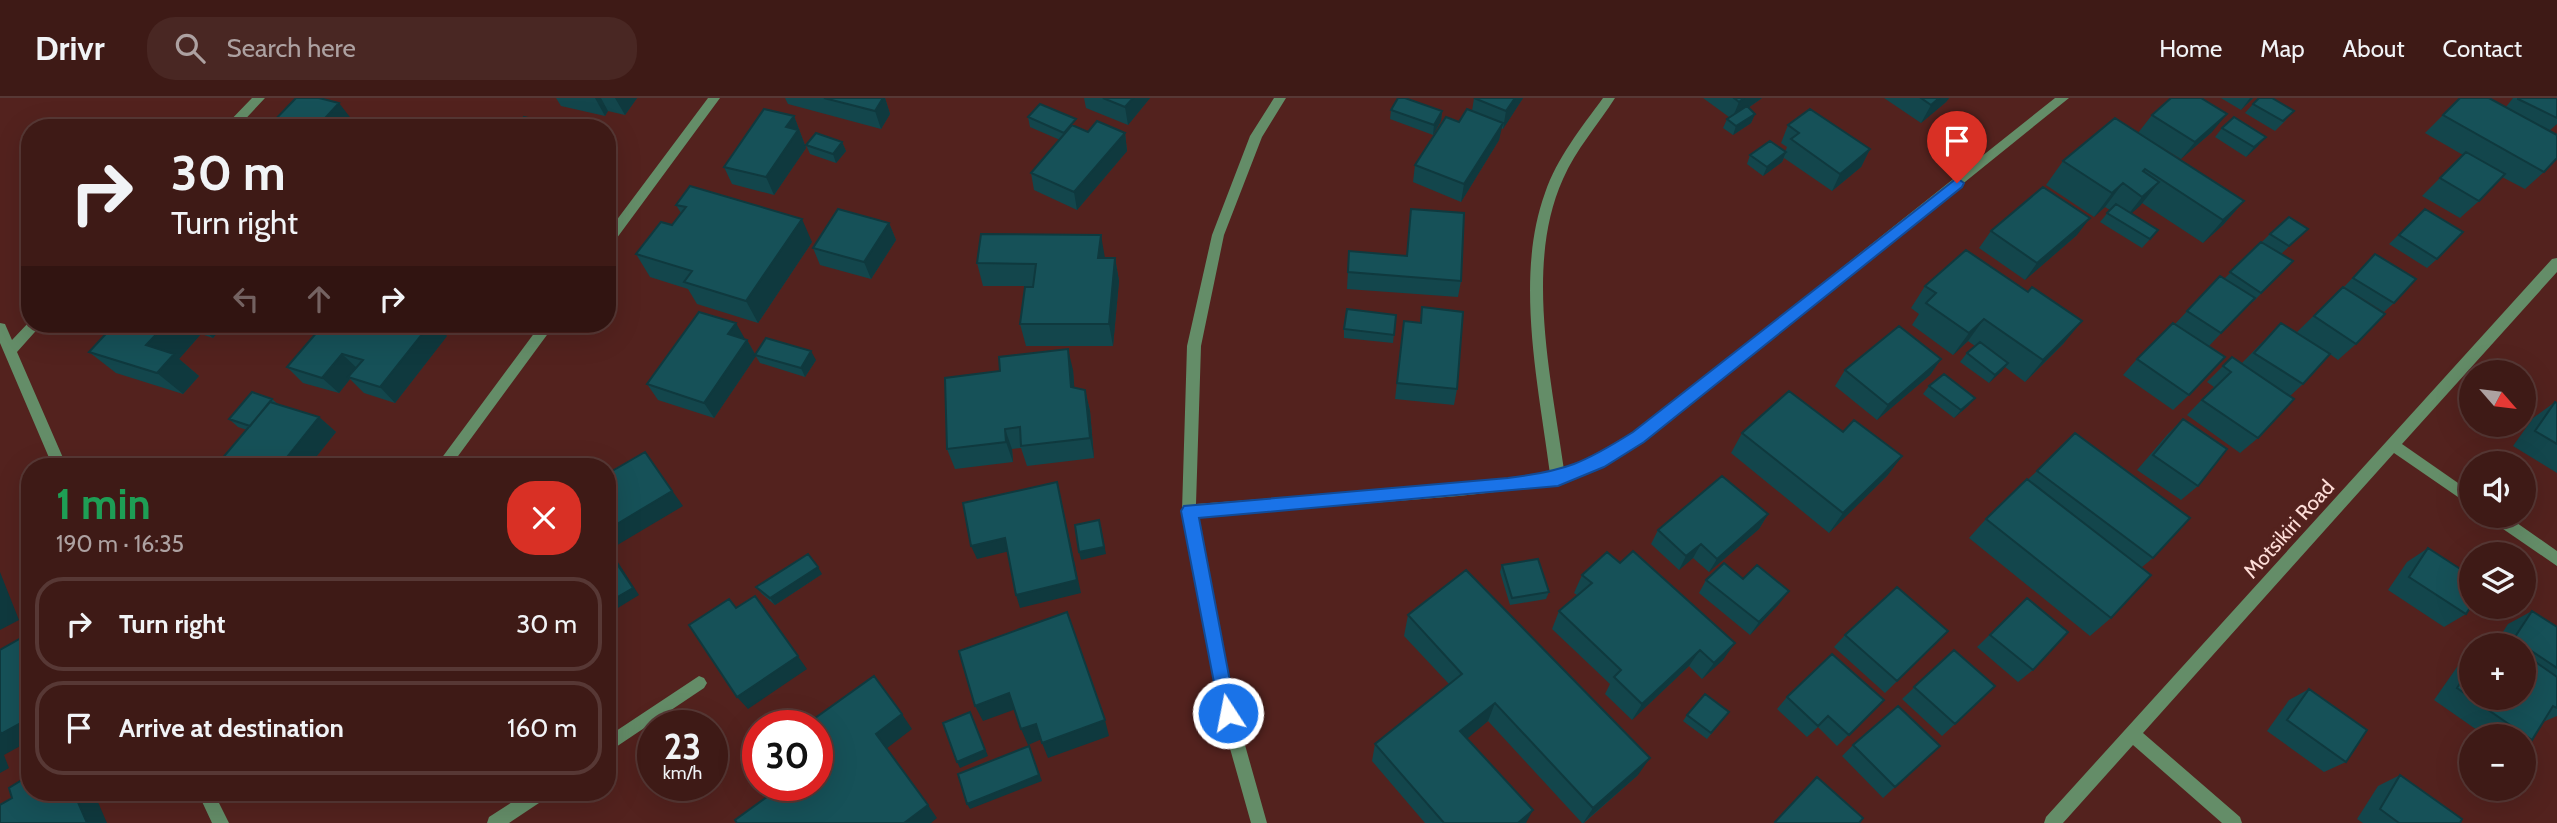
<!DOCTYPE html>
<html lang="en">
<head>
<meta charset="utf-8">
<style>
	:root { --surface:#3e1a16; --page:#492723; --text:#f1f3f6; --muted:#ada1a1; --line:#573835 }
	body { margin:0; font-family:Cabin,sans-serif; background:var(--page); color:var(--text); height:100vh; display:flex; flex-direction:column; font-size:26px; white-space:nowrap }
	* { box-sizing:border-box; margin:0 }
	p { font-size:23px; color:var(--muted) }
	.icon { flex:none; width:38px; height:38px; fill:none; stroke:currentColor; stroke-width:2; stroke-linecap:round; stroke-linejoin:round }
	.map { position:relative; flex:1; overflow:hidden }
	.drawer { position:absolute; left:21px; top:360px; width:595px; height:343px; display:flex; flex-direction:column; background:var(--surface); border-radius:28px; box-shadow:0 7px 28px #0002,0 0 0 2px var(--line) }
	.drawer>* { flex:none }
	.guide { position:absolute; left:21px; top:21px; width:595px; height:214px; border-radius:28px; box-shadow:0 7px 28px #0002,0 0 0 2px var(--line); background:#3e1a16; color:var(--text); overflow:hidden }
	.needle { width:46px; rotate:118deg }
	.tools { position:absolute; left:2459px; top:262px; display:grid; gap:14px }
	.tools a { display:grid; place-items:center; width:77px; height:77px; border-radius:50%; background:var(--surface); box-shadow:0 7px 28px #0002,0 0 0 2px var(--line); font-size:35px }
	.speed { position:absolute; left:637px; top:612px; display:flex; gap:14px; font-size:35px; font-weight:700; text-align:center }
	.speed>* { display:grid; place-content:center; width:91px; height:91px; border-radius:50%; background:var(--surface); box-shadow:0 7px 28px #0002,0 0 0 2px var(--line); line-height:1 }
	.speed small { font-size:18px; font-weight:400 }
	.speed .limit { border:10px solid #d22; background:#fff; color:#111 }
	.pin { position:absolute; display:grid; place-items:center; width:60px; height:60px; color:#fff; margin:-72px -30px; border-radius:50% 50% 50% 0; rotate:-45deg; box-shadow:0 0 7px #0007 }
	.pin .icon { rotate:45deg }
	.me { position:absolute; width:77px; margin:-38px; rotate:349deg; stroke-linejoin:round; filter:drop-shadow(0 0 5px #0008) }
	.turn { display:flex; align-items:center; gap:24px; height:147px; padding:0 35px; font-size:32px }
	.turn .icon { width:91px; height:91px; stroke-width:2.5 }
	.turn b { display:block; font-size:49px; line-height:60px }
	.lanes { display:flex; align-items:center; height:66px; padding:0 35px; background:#0003; justify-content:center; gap:35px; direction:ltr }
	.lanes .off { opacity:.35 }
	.round { display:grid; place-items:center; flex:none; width:74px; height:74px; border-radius:28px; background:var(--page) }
	.summary { display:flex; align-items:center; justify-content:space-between; height:119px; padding:0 35px }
	h1 { font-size:42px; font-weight:700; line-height:52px; color:#1e9e55 }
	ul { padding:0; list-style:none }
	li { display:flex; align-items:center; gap:21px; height:94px; margin:0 14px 10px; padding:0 21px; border:4px solid var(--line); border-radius:28px }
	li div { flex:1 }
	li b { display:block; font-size:26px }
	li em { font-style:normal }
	header { display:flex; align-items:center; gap:42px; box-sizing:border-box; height:98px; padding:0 35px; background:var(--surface); border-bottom:2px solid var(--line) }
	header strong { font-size:33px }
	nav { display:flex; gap:38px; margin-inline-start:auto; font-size:24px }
	.search { width:490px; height:63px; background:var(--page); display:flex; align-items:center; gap:18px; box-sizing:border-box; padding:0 24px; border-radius:28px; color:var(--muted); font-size:26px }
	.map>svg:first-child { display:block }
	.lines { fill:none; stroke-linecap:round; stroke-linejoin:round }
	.street { fill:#648d68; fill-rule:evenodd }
	.wall { fill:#13464c }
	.shaded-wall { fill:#0f393e }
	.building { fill:#165158; stroke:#0f393e; stroke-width:2 }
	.route { fill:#1a73e8; stroke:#114b97; stroke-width:2 }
	.labels { text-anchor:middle; stroke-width:7; stroke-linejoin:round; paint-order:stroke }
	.street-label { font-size:21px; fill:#feddd8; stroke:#53221e }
</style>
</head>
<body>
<header>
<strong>Drivr</strong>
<div class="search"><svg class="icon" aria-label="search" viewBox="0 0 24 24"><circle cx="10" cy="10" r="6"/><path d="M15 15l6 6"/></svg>Search here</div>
<nav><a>Home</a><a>Map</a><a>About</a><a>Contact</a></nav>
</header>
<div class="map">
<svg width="2557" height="725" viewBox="0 0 2557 725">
	<rect width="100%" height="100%" fill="#53221e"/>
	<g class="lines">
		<path class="street" d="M252,0H265L237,30H223Z
			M708,0H720L611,148L607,150V135Z
			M1274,0H1286L1262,39L1224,137L1201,248L1196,406L1459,386L1550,376C1539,289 1514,180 1545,95C1557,60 1581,30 1603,0H1615C1598,27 1576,51 1563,81C1524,167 1552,283 1564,372L1594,360L1634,335L2055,0H2069L1644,343L1604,368L1558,387L1459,398L1197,419L1236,615L1267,725H1251L1220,615L1182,413L1187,248L1212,137L1250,38Z
			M2557,160V174L2402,346L2471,394V408L2394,355L2143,635L2240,719L2242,725H2222L2133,647L2063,725H2044L2046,719L2552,161Z
			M30,223V226H42L17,254L67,369H53L0,245V225L5,226L12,242Z
			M541,226H555L450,369H435Z
			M2488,418H2507L2557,453V468L2490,422Z
			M699,578L704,580L707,585L704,590L607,655V639Z
			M198,695H214L229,725H212Z
			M526,695H547L545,701L509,725H487L489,719Z"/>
	</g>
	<path class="wall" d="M556,0H637L625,17L608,13L605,18L561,8Z
		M785,0H885L890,16L881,31L788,6Z
		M1084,0H1150L1128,27L1086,10Z
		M1474,0H1523L1503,31L1501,30L1499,42L1461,104L1413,84L1415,67L1472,13Z
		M1703,0H1762L1748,10L1755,16L1751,25L1733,37L1723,30L1727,21L1729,19Z
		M1884,0H1949L1946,4L1921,25Z
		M2221,0H2253L2241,12Z
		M2460,0L2506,9L2513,0H2557V26L2549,33L2544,74L2525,91L2502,79L2479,103L2460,120L2422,98L2463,57L2425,35Z
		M2253,6L2286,22L2275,33L2245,15Z
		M1391,12L1442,13L1441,23L1433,37L1390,21Z
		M2152,17L2212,34L2181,61L2138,35Z
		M794,18L806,50L774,97L732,86L724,69Z
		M1028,19L1088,34L1125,35L1127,53L1077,112L1034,92L1031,75L1060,42L1030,29Z
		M2115,20L2244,103L2223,127L2203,145L2142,105L2131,115L2158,132L2142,150L2100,124L2110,112L2105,109L2094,119L2046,87L2063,63Z
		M1788,27L1870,51L1861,69L1832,93L1784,60L1782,64L1763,78L1747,66L1750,57L1785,54L1787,49L1781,45Z
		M2222,30L2258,48L2246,59L2215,39Z
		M842,44L846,53L836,65L810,56L806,47Z
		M676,107L812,144L758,225L697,206L688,191L650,179L636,156L672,127L681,115Z
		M1411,111L1461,183L1458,199L1347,191L1349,153L1407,158Z
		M2425,111L2437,161L2427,170L2389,146Z
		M889,125L896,142L871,181L820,167L813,150Z
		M2308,131L2281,156L2293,163L2253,204L2252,203L2209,248L2189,297L2173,312L2123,277L2137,261L2175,226L2220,178L2224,181L2270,136Z
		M1991,133L2077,137L2025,182L1979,150Z
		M2375,156L2394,205L2384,214L2344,189Z
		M1105,160H1115L1119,183L1113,248H1026L1020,226L1033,188H983L977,165Z
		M1925,188L2064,245L2025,284L2005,269L1989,285L1960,264L1967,255L1975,248L1968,243L1953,257L1912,227L1919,216L1911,210Z
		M2343,189L2356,246L2338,262L2330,256L2303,286L2290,298L2258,340L2240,355L2187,317L2214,289L2207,284L2232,259L2242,265L2281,225L2297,234Z
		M1422,209L1457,291L1454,307L1395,301L1404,223L1420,225Z
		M1396,217L1393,245L1344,240V231Z
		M111,226H225L213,240L201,236L179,261L199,278L183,296L116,275L89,254L113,228Z
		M235,226H256L252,231Z
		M324,226L447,238L395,305L364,295L350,281L339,295L303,285L287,269Z
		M744,241L747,242L756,258L714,320L658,302L647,286Z
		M755,257L816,262L805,279L760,265Z
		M1941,261L1930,277L1877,322L1835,288L1845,272Z
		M1073,272L1074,289L1085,292L1090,313L1094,360L1027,368L1021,350L1012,351L1013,364L955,371L947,351Z
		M1929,288L1975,300L1968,308L1954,320L1923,296Z
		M272,301L279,307L319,319L336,334L308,369H215L247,332L238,329L229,321Z
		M2555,304L2557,305V375L2513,348L2533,320Z
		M2183,321L2198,388L2181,402L2137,372L2167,337Z
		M1843,334L1902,358L1887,378L1829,435L1731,355L1742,335Z
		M2037,373L2153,460L2142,469L2111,520L2090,538L1969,440L1986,421Z
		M1768,416L1759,431L1709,474L1693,460L1679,472L1651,446L1658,432Z
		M2428,450L2466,516L2444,529L2388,492L2407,464Z
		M1502,467L1549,494L1546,501L1510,507L1500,474Z
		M822,476L775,507L762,496L756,489Z
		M1582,477L1723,562L1702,581L1689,568L1632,622L1605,596L1610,586L1552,531L1559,513L1577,497L1574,495Z
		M1706,482L1779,506L1750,537L1699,495Z
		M2027,500L2033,572L2018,584L1977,549Z
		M2532,513L2557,529V618L2543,624L2532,642L2524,646V639H2487L2434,602L2471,549V600H2524V548H2472L2494,536L2499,540L2508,526Z
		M1408,517L1638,677L1584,725H1582L1488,623L1467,640L1526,725H1425L1372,663L1375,646L1449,586L1404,538Z
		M1948,533L1885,595L1834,549L1845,537Z
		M1954,552L1955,626L1942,638L1902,601Z
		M2309,591L2346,664L2324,674L2267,633L2289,602Z
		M1787,599L1884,602L1837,648L1818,629L1807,639L1777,611Z
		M1729,614L1707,641L1683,623L1687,617Z
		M1853,647L1895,689L1883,700L1842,658Z
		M2400,677L2460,725H2363L2357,721L2378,688Z"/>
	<path class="shaded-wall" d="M595,0H601L608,13L605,18Z
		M615,0H637L625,17Z
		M883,0H885L890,16L881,31L875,13Z
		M1133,0H1150L1128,27L1125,9Z
		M1515,0H1523L1503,31L1506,13Z
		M1744,0H1762L1732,21L1739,4Z
		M1939,0H1949L1946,4L1921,25L1931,7Z
		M2250,0H2253L2241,12Z
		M339,5L353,23L347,30H316Z
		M1442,13L1441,23L1433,37L1434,27Z
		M1755,16L1751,25L1733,37L1736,28Z
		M2227,16L2212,34L2181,61L2195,44Z
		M794,18L806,50L774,97L766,79L786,29Z
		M1503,25L1499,42L1461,104L1464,86Z
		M1125,35L1127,53L1077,112L1074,94Z
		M2266,39L2258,48L2246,59L2254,49Z
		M842,44L846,53L836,65L833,56Z
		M1870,51L1861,69L1832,93L1840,76Z
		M1786,54L1782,64L1763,78L1767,69Z
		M2159,84L2140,108L2124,122L2142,99Z
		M2123,85L2105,109L2094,119L2112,95Z
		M2244,103L2223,127L2203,145L2223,122Z
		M2090,120L2077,137L2025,182L2037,165Z
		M802,121L812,144L758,225L746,203Z
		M889,125L896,142L871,181L864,164Z
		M1101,137L1105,160H1098Z
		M1115,160L1119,183L1113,248L1109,226Z
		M1984,221L1968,243L1953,257L1969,235Z
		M2082,223L2064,245L2025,284L2043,262Z
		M736,225L745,241L728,236Z
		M166,226H190L201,236L179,261L199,278L183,296L157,275L146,247Z
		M197,226H225L213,240Z
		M246,226H256L252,231Z
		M430,226H436L447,238L395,305L380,289Z
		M747,242L756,258L714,320L704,305Z
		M1068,251L1073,272L1076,310L1071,289Z
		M811,253L816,262L805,279L801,270Z
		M342,256L358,271L348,279L350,281L339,295L322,280Z
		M1941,261L1930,277L1877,322L1888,307Z
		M2008,265L2002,273L1989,285L1995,277Z
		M1085,292L1090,313L1094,360L1090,340Z
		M1975,300L1968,308L1954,320L1961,312Z
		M319,319L336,334L308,369H279Z
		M1005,331L1012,351L1013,364L1006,344Z
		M645,354L683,408L609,452L614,458L639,497L613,513L607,507V432Z
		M1902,358L1887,378L1829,435L1843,415Z
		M1057,384L1081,495L1020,510L1016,497Z
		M1768,416L1759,431L1709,474L1717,461Z
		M1101,429L1106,456L1081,462L1079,454Z
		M1005,440L1010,453L977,461L971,448Z
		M1701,446L1693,460L1679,472L1686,458Z
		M818,469L822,476L775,507L770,500Z
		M0,474L19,522L0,532Z
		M1789,493L1779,506L1750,537L1759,524Z
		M755,498L807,571L748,611L737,599Z
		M1735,545L1723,562L1702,581L1714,565Z
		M1700,552L1689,568L1632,622L1642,606Z
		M1009,595L1016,611L983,623L975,608Z
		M1495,605L1488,623L1455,651L1460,633Z
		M970,614L988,658L960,670L957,664Z
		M902,616L912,631L886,651L876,636Z
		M30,620V649L24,646L4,657L9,670L0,675V628Z
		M1105,622L1109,638L1048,660L1042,645Z
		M1036,626L1042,641L1028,647L1021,631Z
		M1029,648L1042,683L970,711L967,706Z
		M1650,660L1638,677L1583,725L1593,710Z
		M74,695H94L107,725H87Z
		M928,707L937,720L931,725H904Z
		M1533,712L1526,725H1518Z"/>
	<path class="building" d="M296,0H319L339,5L316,30H267Z
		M824,0H883L875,13Z
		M1103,0H1133L1125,9Z
		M1398,0H1405L1442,13L1434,27L1391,12Z
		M1474,0H1515L1506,13Z
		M1734,0H1744L1739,4Z
		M1921,0H1939L1931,7Z
		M2171,0H2201L2227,16L2195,44L2152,17Z
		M2259,0H2272L2294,13L2283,23L2253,6Z
		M2460,0H2489L2557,37V60L2544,74L2443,17Z
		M2518,0H2557V20L2518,1Z
		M1040,6L1076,21L1064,35L1028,19Z
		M1747,8L1755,16L1736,28L1727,21Z
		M764,11L794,18L786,29L798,32L766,79L724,69Z
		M1467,11L1503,25L1464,86L1415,67L1446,19L1459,24Z
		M1810,11L1870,51L1840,76L1791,41L1799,35L1788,27Z
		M524,19L570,30H516Z
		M2234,19L2266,39L2254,49L2222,30Z
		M2115,20L2244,103L2223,122L2145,71L2143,73L2159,84L2142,99L2123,85L2112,95L2063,63Z
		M1097,23L1125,35L1074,94L1031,75L1072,27L1088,34Z
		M816,35L842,44L833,56L806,47Z
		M1770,43L1786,54L1767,69L1750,57Z
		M2466,54L2505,76L2479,103L2440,80Z
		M690,88L802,121L746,203L684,184L692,173L636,156L661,124L672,127L686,109L676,107Z
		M2043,89L2090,120L2037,165L1991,133Z
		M2116,106L2158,132L2150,141L2107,115Z
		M838,111L889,125L864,164L813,150Z
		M1411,111L1464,115L1461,183L1348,174L1349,153L1407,158Z
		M2425,111L2463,134L2437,161L2399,137Z
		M2289,119L2308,131L2289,148L2270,136Z
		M981,136L1101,137L1098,160H1115L1109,226H1020L1025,189H1033L1036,166L977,165Z
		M2261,144L2293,163L2261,195L2230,174Z
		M1966,152L2028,194L2032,189L2082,223L2043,262L1984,221L1969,235L1926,205L1936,195L1925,188Z
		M2375,156L2416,181L2394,205L2353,180Z
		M2220,178L2255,200L2221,235L2187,213Z
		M2343,189L2385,216L2356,246L2314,218Z
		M1422,209L1463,214L1457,291L1397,285L1404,223L1421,225Z
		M1347,211L1396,217L1394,237L1344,231Z
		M699,214L736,225L728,236L747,242L704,305L647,286Z
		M2173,225L2225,259L2189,297L2137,261Z
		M2281,225L2330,256L2303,286L2254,255Z
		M115,226H166L146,247L174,256L157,275L89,254Z
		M324,226H430L380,289L348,279L363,262L342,256L322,280L287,269Z
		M1899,228L1941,261L1888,307L1845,272Z
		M766,240L811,253L801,270L755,257Z
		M1980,244L2008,265L1995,277L1967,255Z
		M1068,251L1071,289L1085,292L1090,340L1021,348L1020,329L1005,331L1006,344L947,351L945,280L1000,273L999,259Z
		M2232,259L2294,301L2258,340L2202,302L2231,274L2223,268Z
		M1944,276L1975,300L1961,312L1929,288Z
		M1789,293L1843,334L1854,322L1902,358L1843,415L1742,335Z
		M252,294L272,301L250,328L229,321Z
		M270,304L319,319L279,369H215Z
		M2555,304L2557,305V346L2535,333Z
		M2183,321L2227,351L2198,388L2153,357Z
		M2075,335L2190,420L2153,460L2037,373Z
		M645,354L672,393L607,432V376Z
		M1722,378L1768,416L1717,461L1701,446L1686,458L1658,432Z
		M2027,381L2151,477L2111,520L1986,421Z
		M1057,384L1077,482L1016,497L1005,440L971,448L963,405Z
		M1099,422L1104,449L1079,454L1075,427Z
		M2428,450L2471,478V508L2466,516L2409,479Z
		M607,451L633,490L607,505Z
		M1633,453L1735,545L1714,565L1700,552L1642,606L1614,579L1621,572L1559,513L1592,485L1582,477L1607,454L1620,465Z
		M808,456L818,469L770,500L756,489Z
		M1538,461L1549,494L1512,500L1502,467Z
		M1724,465L1743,481L1757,467L1789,493L1759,524L1706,482Z
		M1466,472L1650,660L1593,710L1495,605L1460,633L1533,712L1518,725H1444L1375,646L1462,576L1408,517Z
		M1897,489L1948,533L1897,583L1845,537Z
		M755,498L798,558L737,599L689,527L729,501L736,510Z
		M2027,500L2068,534L2033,572L1990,537Z
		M2532,513L2557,529V570L2524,548L2513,542Z
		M1067,514L1105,622L1042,645L1036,626L1021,631L1009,595L975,608L959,553Z
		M30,535V620L1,636L0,633V552Z
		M2494,536L2511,548H2486Z
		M1954,552L1995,588L1955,626L1914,589Z
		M1832,556L1884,602L1849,637L1828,618L1818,628L1787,599Z
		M2524,556L2557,579V610L2553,608L2532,642L2471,600H2524Z
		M2471,569V600L2457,590Z
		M874,578L902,616L876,636L928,707L904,725H737L735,722L782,688H817V628H804Z
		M2309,591L2367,632L2346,664L2287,622Z
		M1705,596L1729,614L1711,635L1687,617Z
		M1898,608L1940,648L1895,689L1853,647Z
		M970,614L985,652L957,664L943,625Z
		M1029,648L1039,677L967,706L958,676Z
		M30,677V695H74L87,725H0V707L12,700L9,690Z
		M2400,677L2462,721L2460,725H2399L2380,711Z
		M1817,679L1863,720L1859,725H1776L1775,724Z"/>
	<path class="route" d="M1957,80L1964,85L1962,89L1644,344L1604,369L1558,388L1199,420L1236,615L1234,621L1228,624L1221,621L1181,413L1184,408L1508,380C1566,373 1584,365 1633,334Z"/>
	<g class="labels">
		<g class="street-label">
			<text transform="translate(2289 431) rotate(-48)" y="7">Motsikiri Road</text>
		</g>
	</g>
</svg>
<div class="tools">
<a><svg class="needle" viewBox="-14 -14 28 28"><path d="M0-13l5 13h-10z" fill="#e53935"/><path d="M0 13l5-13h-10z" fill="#ada1a1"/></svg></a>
<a><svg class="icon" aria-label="sound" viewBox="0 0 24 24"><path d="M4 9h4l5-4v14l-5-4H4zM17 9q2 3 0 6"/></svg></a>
<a><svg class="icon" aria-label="layers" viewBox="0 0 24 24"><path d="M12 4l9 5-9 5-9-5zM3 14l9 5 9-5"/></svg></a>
<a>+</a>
<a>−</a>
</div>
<div class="speed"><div>23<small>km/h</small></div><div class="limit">30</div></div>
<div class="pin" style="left:1957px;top:85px;background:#d93025"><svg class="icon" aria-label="arrive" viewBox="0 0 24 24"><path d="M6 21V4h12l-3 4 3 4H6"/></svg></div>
<svg class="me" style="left:1228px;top:615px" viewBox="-20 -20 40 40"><circle r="17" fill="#1a73e8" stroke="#fff" stroke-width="3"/><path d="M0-11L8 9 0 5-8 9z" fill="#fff"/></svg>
<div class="guide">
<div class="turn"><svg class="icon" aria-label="right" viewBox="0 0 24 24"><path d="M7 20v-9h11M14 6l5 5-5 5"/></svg><div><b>30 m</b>Turn right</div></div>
<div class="lanes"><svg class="icon off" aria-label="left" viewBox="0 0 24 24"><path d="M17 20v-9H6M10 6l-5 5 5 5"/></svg><svg class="icon off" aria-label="ahead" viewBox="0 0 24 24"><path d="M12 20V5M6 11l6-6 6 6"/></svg><svg class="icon" aria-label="right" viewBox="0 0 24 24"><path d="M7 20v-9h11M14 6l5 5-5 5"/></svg></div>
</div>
<section class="drawer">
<div class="summary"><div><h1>1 min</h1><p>190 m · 16:35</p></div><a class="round" style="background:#d93025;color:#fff"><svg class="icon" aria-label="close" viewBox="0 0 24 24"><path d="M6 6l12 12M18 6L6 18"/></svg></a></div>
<ul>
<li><svg class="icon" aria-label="right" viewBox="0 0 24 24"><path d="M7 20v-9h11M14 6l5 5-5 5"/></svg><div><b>Turn right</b></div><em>30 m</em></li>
<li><svg class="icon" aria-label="arrive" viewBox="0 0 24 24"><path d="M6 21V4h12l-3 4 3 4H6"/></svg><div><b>Arrive at destination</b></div><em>160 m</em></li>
</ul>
</section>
</div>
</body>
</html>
